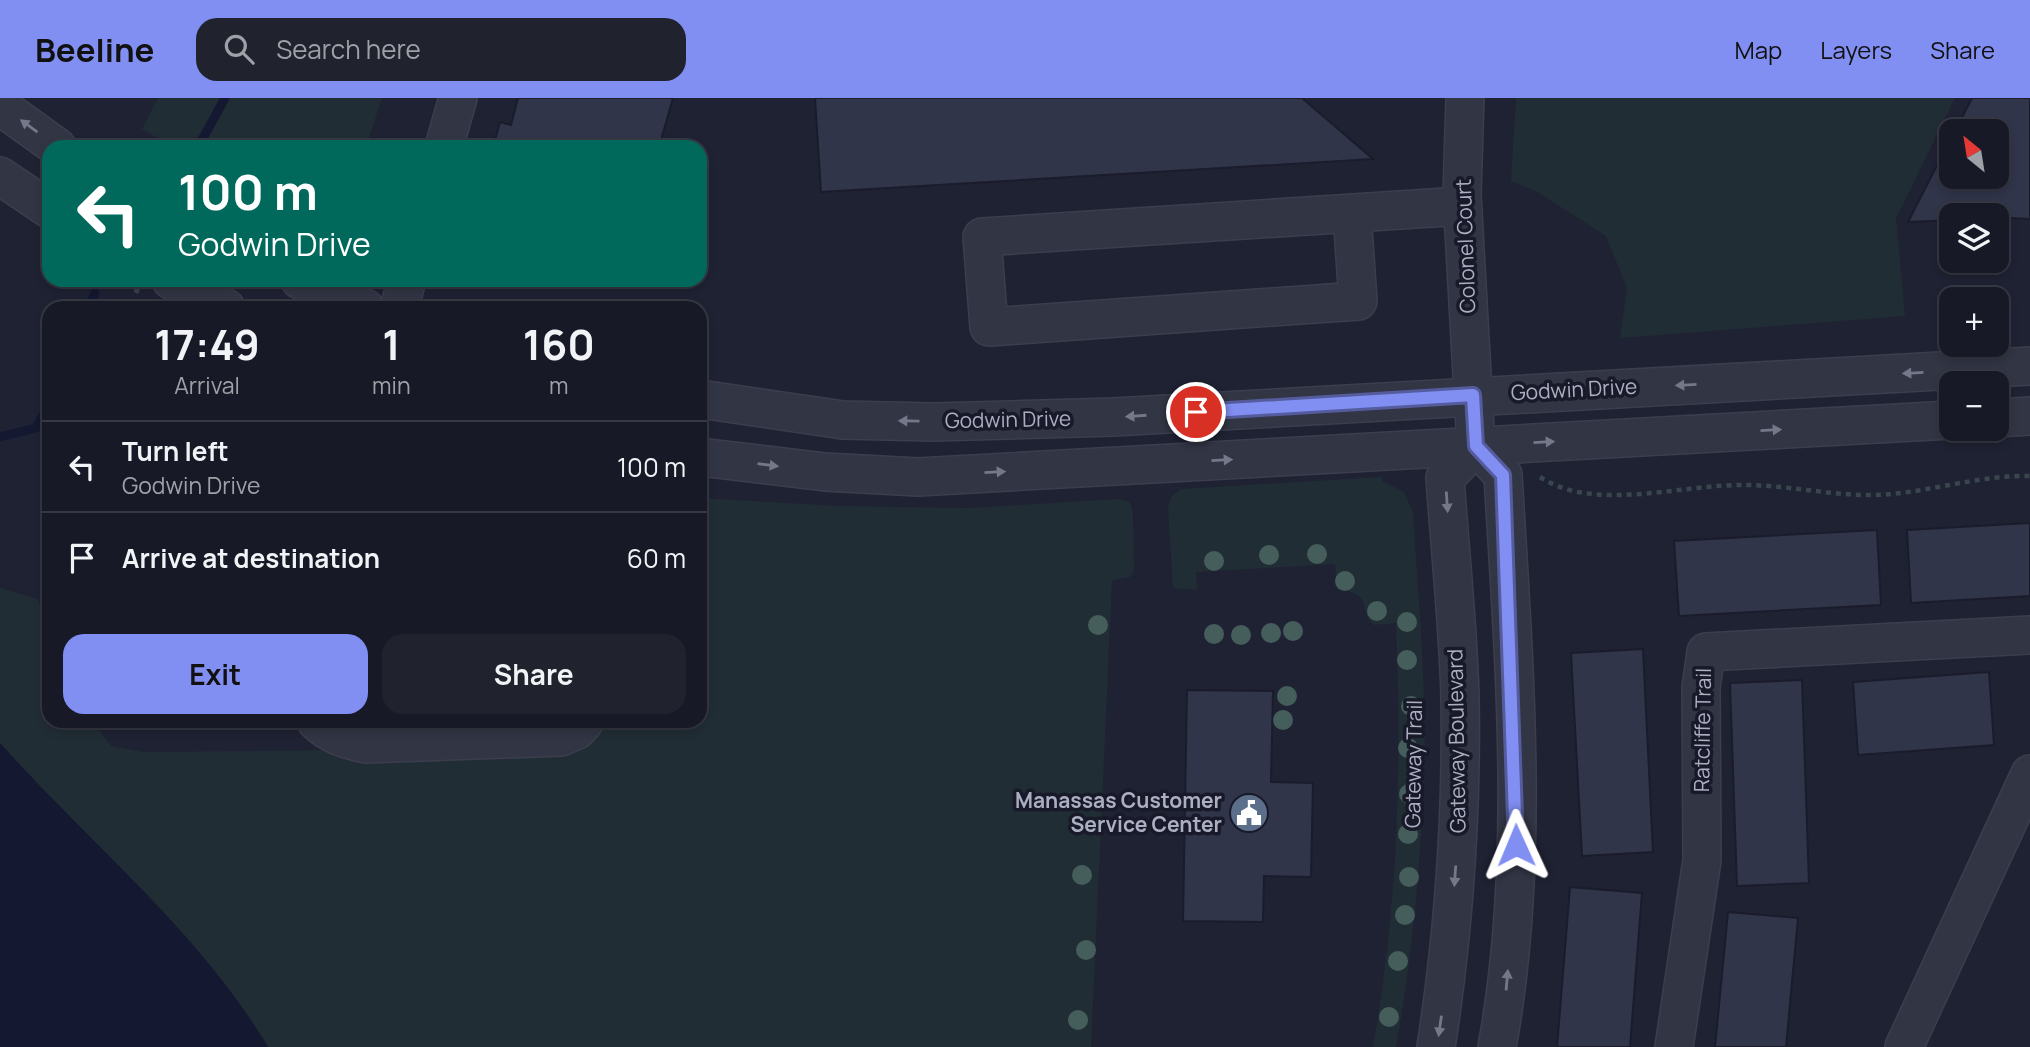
<!DOCTYPE html>
<html lang="en">
<head>
<meta charset="utf-8">
<style>
	:root { --surface:#171a26; --page:#20232e; --text:#f1f3f6; --muted:#9ea1a7; --line:#363843; --accent:#818ef2 }
	body { margin:0; font-family:Manrope,sans-serif; background:var(--page); color:var(--text); height:100vh; display:flex; flex-direction:column; font-size:26px; white-space:nowrap }
	* { box-sizing:border-box; margin:0 }
	p { font-size:23px; color:var(--muted) }
	.icon { flex:none; width:38px; height:38px; fill:none; stroke:currentColor; stroke-width:2; stroke-linecap:round; stroke-linejoin:round }
	.map { position:relative; flex:1; overflow:hidden }
	.panel { position:absolute; left:42px; top:203px; width:665px; height:427px; display:flex; flex-direction:column; background:var(--surface); border-radius:21px; box-shadow:0 4px 10px #0003,0 0 0 2px var(--line) }
	.panel>* { flex:none }
	.banner { position:absolute; left:42px; top:42px; width:665px; height:147px; border-radius:21px; box-shadow:0 4px 10px #0003,0 0 0 2px var(--line); background:#00695c; color:#fff; overflow:hidden }
	.needle { width:46px; rotate:330deg }
	.buttons { position:absolute; left:1939px; top:21px; display:grid; gap:14px }
	.buttons a { display:grid; place-items:center; width:70px; height:70px; border-radius:14px; background:var(--surface); box-shadow:0 4px 10px #0003,0 0 0 2px var(--line); font-size:35px }
	.pin { position:absolute; display:grid; place-items:center; width:60px; height:60px; color:#fff; margin:-30px; border:4px solid #fff; border-radius:50%; box-shadow:0 2px 7px #0007 }
	.me { position:absolute; width:77px; margin:-38px; rotate:359deg; stroke-linejoin:round; filter:drop-shadow(0 0 5px #0008) }
	.turn { display:flex; align-items:center; gap:24px; height:147px; padding:0 21px; font-size:32px }
	.turn .icon { width:91px; height:91px; stroke-width:2.5 }
	.turn b { display:block; font-size:49px; line-height:60px }
	.eta { display:flex; justify-content:space-evenly; align-items:center; height:119px; text-align:center }
	.eta b { font-size:42px; font-weight:700; line-height:49px }
	.action { display:flex; gap:14px; margin-top:auto; padding:14px 21px }
	.action a { flex:1; height:80px; border-radius:21px; background:var(--accent); color:#111; font-size:28px; font-weight:700; line-height:80px; text-align:center }
	.action a+a { background:var(--page); color:var(--text) }
	ul { padding:0; list-style:none }
	li { display:flex; align-items:center; gap:21px; height:91px; padding:0 21px; border-top:2px solid var(--line) }
	li div { flex:1 }
	li b { display:block; font-size:26px }
	li em { font-style:normal }
	header { display:flex; align-items:center; gap:42px; box-sizing:border-box; height:98px; padding:0 35px; background:var(--accent); color:#111 }
	header strong { font-size:33px }
	nav { display:flex; gap:38px; margin-inline-start:auto; font-size:24px }
	.search { width:490px; height:63px; background:var(--page); display:flex; align-items:center; gap:18px; box-sizing:border-box; padding:0 24px; border-radius:21px; color:var(--muted); font-size:26px }
	.map>svg:first-child { display:block }
	.green { fill:#212d35 }
	.water { fill:#141830 }
	.lines { fill:none; stroke-linecap:round; stroke-linejoin:round }
	.stream { stroke:#141830; stroke-width:9 }
	.building { fill:#31354a; stroke:#1a1c2b; stroke-width:2 }
	.minor-casing { stroke:#3c3e4e; stroke-width:40 }
	.path { stroke:#39464d; stroke-width:4.5; stroke-dasharray:5 5; stroke-linecap:butt }
	.minor { stroke:#323544; stroke-width:37 }
	.tree { fill:#465e5b }
	.oneway { fill:#757889 }
	.route-casing { stroke:#545c9d; stroke-width:18 }
	.route { stroke:#818ef2; stroke-width:12 }
	.labels { text-anchor:middle; stroke-width:7; stroke-linejoin:round; paint-order:stroke }
	.street-label { font-size:21px; fill:#acafc2; stroke:#181a29 }
	.poi-label { font-size:21px; font-weight:bold; fill:#acafc2; stroke:#181a29; text-anchor:end }
</style>
</head>
<body>
<header>
<strong>Beeline</strong>
<div class="search"><svg class="icon" aria-label="search" viewBox="0 0 24 24"><circle cx="10" cy="10" r="6"/><path d="M15 15l6 6"/></svg>Search here</div>
<nav><a>Map</a><a>Layers</a><a>Share</a></nav>
</header>
<div class="map">
<svg width="2030" height="949" viewBox="0 0 2030 949">
	<rect width="100%" height="100%" fill="#1f2233"/>
	<path class="green" d="M158,0H382L366,49H173L142,31Z
		M1516,0H1955L1896,120L1905,218L1620,240L1627,190L1606,138L1536,93L1511,83Z
		M1382,379V383L1404,394L1413,414C1418,500 1427,587 1424,674C1421,766 1412,859 1396,949H1373C1398,808 1402,668 1396,525L1374,527C1356,510 1377,497 1337,491L1335,466L1196,474L1197,492L1173,490L1168,409L1172,398L1181,391Z
		M700,400L839,408L969,410L1117,401L1130,404L1133,416L1134,474L1130,479L1112,482L1091,949H268C198,832 90,746 0,645V490L38,501L49,538V623H92L111,648L143,654L564,650L601,623H700Z"/>
	<path class="water" d="M0,645C90,746 198,832 268,949H0Z"/>
	<g class="lines">
		<path class="stream" d="M198,49L225,0
			M88,210L95,195
			M0,339L36,330L49,307"/>
	</g>
	<path class="building" d="M518,0H673L659,49H493L500,24L511,27Z
		M815,0H1302L1373,61L821,94Z
		M1972,0H2030V121L1951,117V122L1908,124L1951,40V79H1997V33H1955Z
		M2030,425V498L1911,505L1907,432Z
		M1877,432L1881,507L1679,518L1674,443Z
		M1643,551L1653,754L1582,758L1571,555Z
		M1989,574L1994,647L1858,657L1853,584Z
		M1802,582L1809,785L1737,788L1730,585Z
		M1187,592L1273,593L1271,684L1313,685L1311,779L1264,778L1263,824L1183,823Z
		M1570,789L1642,795L1630,949H1557Z
		M1728,814L1798,820L1786,949H1715Z"/>
	<g class="lines">
		<defs>
			<path id="minor" d="M1465,0L1462,97L1476,348L1503,377C1514,564 1531,765 1497,949
				M0,8L57,49
				M444,49L458,0
				M0,78L49,111
				M1352,115L1358,203L989,229L982,139L1462,108
				M171,182L226,210
				M300,182L365,210
				M399,210L407,182
				M700,301L843,322L934,324L1113,319L2030,268
				M1997,320L2030,318
				M700,359L825,374L918,379L1951,322
				M316,623C330,637 347,642 366,646L561,639L577,632L585,623
				M1436,949C1454,833 1462,716 1460,598C1458,526 1450,453 1445,380L1476,348
				M1674,949L1702,762L1701,589L1706,554L2030,537
				M1904,949L2030,676"/>
		</defs>
		<use href="#minor" class="minor-casing"/>
		<path class="path" d="M117,182L141,195
			M1540,379C1595,415 1681,386 1744,387C1788,387 1832,398 1877,397C1928,395 1977,377 2030,378"/>
		<use href="#minor" class="minor"/>
	</g>
	<g class="tree">
		<circle cx="1317" cy="456" r="10"/>
		<circle cx="1269" cy="457" r="10"/>
		<circle cx="1214" cy="463" r="10"/>
		<circle cx="1345" cy="483" r="10"/>
		<circle cx="1377" cy="513" r="10"/>
		<circle cx="1407" cy="524" r="10"/>
		<circle cx="1098" cy="527" r="10"/>
		<circle cx="1293" cy="533" r="10"/>
		<circle cx="1271" cy="535" r="10"/>
		<circle cx="1214" cy="536" r="10"/>
		<circle cx="1241" cy="537" r="10"/>
		<circle cx="1407" cy="562" r="10"/>
		<circle cx="1287" cy="598" r="10"/>
		<circle cx="1411" cy="608" r="10"/>
		<circle cx="1283" cy="622" r="10"/>
		<circle cx="1408" cy="650" r="10"/>
		<circle cx="1409" cy="696" r="10"/>
		<circle cx="1408" cy="736" r="10"/>
		<circle cx="1082" cy="777" r="10"/>
		<circle cx="1409" cy="779" r="10"/>
		<circle cx="1405" cy="817" r="10"/>
		<circle cx="1086" cy="852" r="10"/>
		<circle cx="1398" cy="863" r="10"/>
		<circle cx="1389" cy="919" r="10"/>
		<circle cx="1078" cy="922" r="10"/>
	</g>
	<defs><path id="oneway-solid" d="M-6-.8H1V-3.2L6.5 0L1 3.2V.8H-6Z" transform="scale(1.75)"/></defs>
	<g class="oneway">
		<use href="#oneway-solid" transform="translate(29 28) rotate(-144)"/>
		<use href="#oneway-solid" transform="translate(1913 275) rotate(177)"/>
		<use href="#oneway-solid" transform="translate(1686 287) rotate(177)"/>
		<use href="#oneway-solid" transform="translate(1136 318) rotate(176)"/>
		<use href="#oneway-solid" transform="translate(909 323) rotate(-179)"/>
		<use href="#oneway-solid" transform="translate(1771 332) rotate(-3)"/>
		<use href="#oneway-solid" transform="translate(1544 344) rotate(-3)"/>
		<use href="#oneway-solid" transform="translate(1222 362) rotate(-3)"/>
		<use href="#oneway-solid" transform="translate(768 367) rotate(7)"/>
		<use href="#oneway-solid" transform="translate(995 374) rotate(-3)"/>
		<use href="#oneway-solid" transform="translate(1447 404) rotate(86)"/>
		<use href="#oneway-solid" transform="translate(1455 778) rotate(94)"/>
		<use href="#oneway-solid" transform="translate(1507 882) rotate(-85)"/>
		<use href="#oneway-solid" transform="translate(1440 928) rotate(98)"/>
	</g>
	<g class="lines">
		<defs>
			<path id="route" d="M1196,314L1473,297L1476,348L1503,377L1516,747"/>
		</defs>
		<use href="#route" class="route-casing"/>
		<use href="#route" class="route"/>
	</g>
	<defs>
		<symbol id="civic-disc" viewBox="-11 -11 22 22"><circle r="9.5" fill="#5c6f8a" stroke="#181a29"/><path d="M-.6-6.5H3V-4.5H.6V-3L4-1V1h2V6H-6V1h2V-1L-.6-3ZM-1.2 2.5V6h2.4V2.5Z" fill="#fff"/></symbol>
	</defs>
	<g fill-rule="evenodd">
		<use href="#civic-disc" x="1227" y="693" width="44" height="44"/>
	</g>
	<g class="labels">
		<g class="street-label">
			<text transform="translate(1466 148) rotate(-92)" y="7">Colonel Court</text>
			<text transform="translate(1574 292) rotate(-3)" y="7">Godwin Drive</text>
			<text transform="translate(1008 322) rotate(-1)" y="7">Godwin Drive</text>
			<text transform="translate(1703 632) rotate(-89)" y="7">Ratcliffe Trail</text>
			<text transform="translate(1457 643) rotate(-91)" y="7">Gateway Boulevard</text>
			<text transform="translate(1414 666) rotate(-89)" y="7">Gateway Trail</text>
		</g>
		<g class="poi-label">
			<text x="1222" y="710">Manassas Customer<tspan x="1222" dy="24">Service Center</tspan></text>
		</g>
	</g>
</svg>
<div class="buttons">
<a><svg class="needle" viewBox="-14 -14 28 28"><path d="M0-13l5 13h-10z" fill="#e53935"/><path d="M0 13l5-13h-10z" fill="#9ea1a7"/></svg></a>
<a><svg class="icon" aria-label="layers" viewBox="0 0 24 24"><path d="M12 4l9 5-9 5-9-5zM3 14l9 5 9-5"/></svg></a>
<a>+</a>
<a>−</a>
</div>
<div class="pin" style="left:1196px;top:314px;background:#d93025"><svg class="icon" aria-label="arrive" viewBox="0 0 24 24"><path d="M6 21V4h12l-3 4 3 4H6"/></svg></div>
<svg class="me" style="left:1516px;top:747px" viewBox="-20 -20 40 40"><path d="M0-17L14 15 0 8-14 15z" fill="#818ef2" stroke="#fff" stroke-width="4"/></svg>
<div class="banner">
<div class="turn"><svg class="icon" aria-label="left" viewBox="0 0 24 24"><path d="M17 20v-9H6M10 6l-5 5 5 5"/></svg><div><b>100 m</b>Godwin Drive</div></div>
</div>
<section class="panel">
<div class="eta">
<div><b>17:49</b><p>Arrival</p></div>
<div><b>1</b><p>min</p></div>
<div><b>160</b><p>m</p></div>
</div>
<ul>
<li><svg class="icon" aria-label="left" viewBox="0 0 24 24"><path d="M17 20v-9H6M10 6l-5 5 5 5"/></svg><div><b>Turn left</b><p>Godwin Drive</p></div><em>100 m</em></li>
<li><svg class="icon" aria-label="arrive" viewBox="0 0 24 24"><path d="M6 21V4h12l-3 4 3 4H6"/></svg><div><b>Arrive at destination</b></div><em>60 m</em></li>
</ul>
<div class="action"><a>Exit</a><a>Share</a></div>
</section>
</div>
</body>
</html>
